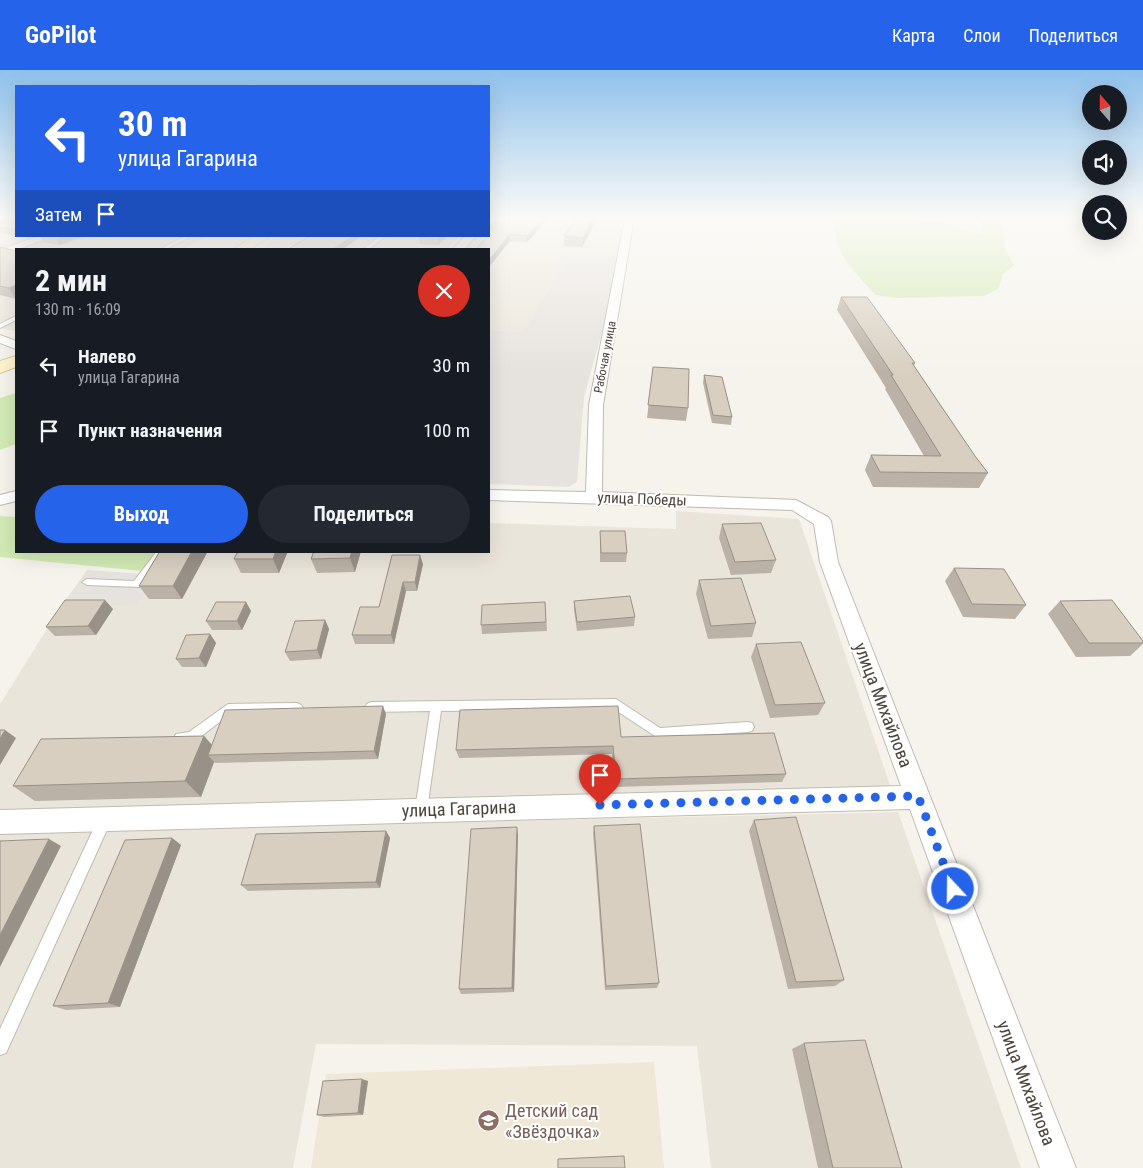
<!DOCTYPE html>
<html lang="ru">
<head>
<meta charset="utf-8">
<style>
	:root { --surface:#171b24; --page:#242831; --text:#f1f3f6; --muted:#9ea1a6; --accent:#2563eb }
	body { margin:0; font-family:"Roboto Condensed",sans-serif; background:var(--page); color:var(--text); height:100vh; display:flex; flex-direction:column; font-size:19px; white-space:nowrap }
	* { box-sizing:border-box; margin:0 }
	p { font-size:16px; color:var(--muted) }
	.icon { flex:none; width:28px; height:28px; fill:none; stroke:currentColor; stroke-width:2; stroke-linecap:round; stroke-linejoin:round }
	.map { position:relative; flex:1; overflow:hidden }
	.side { position:absolute; left:15px; top:178px; width:475px; height:305px; display:flex; flex-direction:column; background:var(--surface); border-radius:0px; box-shadow:0 5px 20px #0002 }
	.side>* { flex:none }
	.banner { position:absolute; left:15px; top:15px; width:475px; height:152px; border-radius:0px; box-shadow:0 5px 20px #0002; background:#2563eb; color:#fff; overflow:hidden }
	.needle { width:32px; rotate:340deg }
	.buttons { position:absolute; left:1082px; top:15px; display:grid; gap:10px }
	.buttons a { display:grid; place-items:center; width:45px; height:45px; border-radius:50%; background:var(--surface); box-shadow:0 5px 20px #0002; font-size:25px }
	.pin { position:absolute; display:grid; place-items:center; width:42px; height:42px; color:#fff; margin:-51px -21px; border-radius:50% 50% 50% 0; rotate:-45deg; box-shadow:0 0 5px #0007 }
	.pin .icon { rotate:45deg }
	.me { position:absolute; width:55px; margin:-28px; rotate:339deg; stroke-linejoin:round; filter:drop-shadow(0 0 4px #0008) }
	.turn { display:flex; align-items:center; gap:18px; height:105px; padding:0 20px; font-size:22px }
	.turn .icon { width:65px; height:65px; stroke-width:2.5 }
	.turn b { display:block; font-size:35px; line-height:42px }
	.then { display:flex; align-items:center; height:48px; padding:0 20px; background:#0003; gap:10px; font-size:19px }
	.round { display:grid; place-items:center; flex:none; width:52px; height:52px; border-radius:26px; background:var(--page) }
	.headline { display:flex; align-items:center; justify-content:space-between; height:85px; padding:0 20px }
	h1 { font-size:30px; font-weight:700; line-height:38px }
	.cta { display:flex; gap:10px; margin-top:auto; padding:10px 20px }
	.cta a { flex:1; height:58px; border-radius:30px; background:var(--accent); color:#fff; font-size:20px; font-weight:700; line-height:58px; text-align:center }
	.cta a+a { background:var(--page); color:var(--text) }
	ul { padding:0; list-style:none }
	li { display:flex; align-items:center; gap:15px; height:65px; padding:0 20px }
	li div { flex:1 }
	li b { display:block; font-size:19px }
	li em { font-style:normal }
	header { display:flex; align-items:center; gap:30px; box-sizing:border-box; height:70px; padding:0 25px; background:var(--accent); color:#fff }
	header strong { font-size:24px }
	nav { display:flex; gap:28px; margin-inline-start:auto; font-size:18px }
	.map>svg:first-child { display:block }
	.residential { fill:#eae5da }
	.industrial { fill:#e6e2dd }
	.education { fill:#efe8d6 }
	.green { fill:#d2eab5 }
	.lines { fill:none; stroke-linecap:round; stroke-linejoin:round }
	.service-casing { stroke:#c2bbae; stroke-width:2 }
	.minor-casing { stroke:#c2bbae; stroke-width:2 }
	.secondary-casing { stroke:#d6c79b; stroke-width:2 }
	.service { fill:#fff; fill-rule:evenodd }
	.minor { fill:#fff; fill-rule:evenodd }
	.secondary { fill:#fff3cd; fill-rule:evenodd }
	.wall { fill:#bab2a6 }
	.shaded-wall { fill:#979187 }
	.building { fill:#d8cfc1; stroke:#979187 }
	.route { stroke:#2563eb; stroke-width:9; stroke-dasharray:0 16.2 }
	.labels { text-anchor:middle; stroke-width:4; stroke-linejoin:round; paint-order:stroke }
	.far-street-label { font-size:12px; fill:#4b4439; stroke:#fff }
	.street-label { font-size:15px; fill:#4b4439; stroke:#fff }
	.near-street-label { font-size:18px; fill:#4b4439; stroke:#fff }
	.near-education-label { font-size:18px; fill:#785e54; stroke:#fff; text-anchor:start }
</style>
</head>
<body>
<header>
<strong>GoPilot</strong>
<nav><a>Карта</a><a>Слои</a><a>Поделиться</a></nav>
</header>
<div class="map">
<svg width="1143" height="1098" viewBox="0 0 1143 1098">
	<rect width="100%" height="100%" fill="#f6f3ec"/>
	<path class="residential" d="M491,148H627L622,189L570,183L523,262L489,260V179H462L475,166H489V151Z
		M16,152V166H209L183,179H16V260L14,261L0,258V158Z
		M283,166H382L363,179H259Z
		M386,166H460L446,179H368Z
		M676,441L799,449L892,721L0,743V634L62,535L137,536L172,481H489V453L676,459Z
		M898,742L1021,1098H711L697,976L316,974L293,1098H0V763Z"/>
	<path class="industrial" d="M570,183L622,189L584,327L577,412L569,417L489,414V260L523,262Z
		M87,500L157,505L137,536L62,535Z"/>
	<path class="education" d="M654,992L664,1098H311L326,1004Z"/>
	<path class="green" d="M833,148H916L947,153L980,164L983,155L978,148H997L1003,156L1005,179L1014,195L1003,204L998,219L984,226L898,228L875,225C851,197 836,187 833,148Z
		M16,323V374L0,380V328Z
		M0,446L16,447V481H157L142,501L0,487Z"/>
	<g class="lines">
		<defs>
			<path id="service" d="M185,166H191L167,179H161Z
				M380,166H386L369,179H363Z
				M16,246V250L0,258V254Z
				M157,481H166L140,517L87,515L82,512L87,509L134,511Z
				M616,629L660,658L748,652L752,653L754,657L752,661L748,662L658,668L614,639L441,641L427,740L425,744L421,746L417,744L415,740L430,641L371,642L367,640L365,637L367,634L371,632Z
				M297,633L301,635L303,638L301,641L297,643L230,644L195,671L180,673L176,672L174,668L176,664L189,662L228,634Z
				M105,743L110,745L111,749L110,753L6,983L0,985V959L100,745Z"/>
			<path id="minor" d="M625,148H634L603,335L602,422L796,430L828,447L831,451L838,492L1076,1098H1040L910,739L0,764V740L901,716L820,492L814,454L792,440L489,430V420L586,422L589,335Z
				M38,166H53L0,186V180Z
				M465,166H476L464,179H453Z
				M0,265L16,271V279L0,273Z
				M16,421V431L0,435V425Z"/>
			<path id="secondary" d="M254,166H270L251,179H234Z
				M16,286V297L0,303V291Z"/>
		</defs>
		<use href="#service" class="service-casing"/>
		<use href="#minor" class="minor-casing"/>
		<use href="#secondary" class="secondary-casing"/>
		<use href="#service" class="service"/>
		<use href="#minor" class="minor"/>
		<use href="#secondary" class="secondary"/>
	</g>
	<path class="wall" d="M0,148H16V166L0,162Z
		M489,148H549L527,172L510,171L494,160H489Z
		M576,148H598L582,177L564,176V166Z
		M40,166H85L60,175L43,172Z
		M420,166H448L438,175L420,174L419,167Z
		M0,177L16,181V229L0,225Z
		M841,227L915,293L914,296L975,386L988,403L979,418L873,417L865,400L871,385L924,386L885,319L886,318L837,240Z
		M653,297L688,338L686,351L647,348Z
		M704,305L732,347L731,355L712,353L703,313Z
		M722,454L776,490L771,503L731,505L719,468Z
		M600,461L627,483L626,492H600Z
		M160,481H208L182,529H149L139,516Z
		M288,481L279,503H241L234,489Z
		M314,481H361L355,502L317,503L311,489Z
		M392,485L423,494L417,521H406L394,574H355L352,565L379,537Z
		M954,498L1026,535L1015,549L963,547L945,511Z
		M699,510L756,553L752,567L708,569L696,524Z
		M574,531L635,547L634,556L577,561L574,540Z
		M1060,531L1143,571V574L1130,586L1076,587L1048,544Z
		M246,532L251,541L242,560H212L206,551Z
		M545,532L547,561L482,564L481,555Z
		M113,539L96,565L55,566L46,557Z
		M325,550L329,559L321,589L290,591L285,582Z
		M210,564L216,573L206,597H182L176,589Z
		M756,574L825,633L818,645L770,648L751,587Z
		M386,644L378,689L215,693L214,692L201,727L35,731L13,716L204,666L212,675Z
		M621,667L786,704L782,712L615,717L612,684L459,688L456,680Z
		M754,750L844,910L835,916L788,919L749,761Z
		M594,756L659,913L657,918L605,920L593,763Z
		M386,761L390,768L380,818L248,821L241,815Z
		M518,764L514,922L461,924L459,919Z
		M172,768L181,775L120,937L66,940L53,936Z
		M804,973L902,1098H818L792,979Z
		M368,1011L363,1045L324,1047L317,1045Z"/>
	<path class="shaded-wall" d="M0,148H14L15,150L0,155Z
		M544,148H549L527,172V166Z
		M593,148H598L582,177L583,168Z
		M510,164V171L489,197V190Z
		M64,166H85L60,175L56,169Z
		M353,166H362L343,179H333Z
		M440,166H448L438,175L437,169Z
		M16,215V229L9,218Z
		M192,481H208L182,529L173,516Z
		M276,481H288L279,503L273,489Z
		M352,481H361L355,502L350,488Z
		M420,485L423,494L417,521L415,512Z
		M403,512L406,521L394,574L391,565Z
		M105,530L113,539L96,565L88,556Z
		M246,532L251,541L242,560L237,551Z
		M325,550L329,559L321,589L317,580Z
		M210,564L216,573L206,597L199,588Z
		M383,636L386,644L378,689L374,681Z
		M5,660L16,668L0,695V669Z
		M204,666L218,682L208,685L214,692L201,727L185,711Z
		M517,757L518,764L514,922L512,918Z
		M386,761L390,768L380,818L376,812Z
		M172,768L181,775L120,937L108,933Z
		M49,769L61,776L0,897V865Z
		M362,1009L368,1011L363,1045L358,1043Z"/>
	<path class="building" d="M14,148H16V160L0,157V155L13,150Z
		M489,148H544L527,166L510,164L489,190V179H476L499,154H489Z
		M576,148H593L583,168L564,166Z
		M44,166H64L56,169Z
		M310,166H353L333,179H288Z
		M420,166H440L437,169L419,167Z
		M0,177L16,181V215L9,218L0,216Z
		M841,227H867L915,293H912L975,386L988,403L880,402L871,385L941,386L891,305H893Z
		M653,297L689,299L688,338L648,335Z
		M704,305L722,307L732,347L713,345Z
		M761,453L776,490L735,492L722,454Z
		M600,461H625L627,483H601Z
		M160,481H192L173,516H139Z
		M238,481H276L273,489H234Z
		M314,481H352L350,488L311,489Z
		M392,485H420L415,512H403L391,565H352L360,537H379Z
		M954,498L1004,499L1026,535L972,534Z
		M741,508L756,553L711,556L699,510Z
		M630,526L635,547L577,552L574,531Z
		M65,530H105L88,556L46,557Z
		M1112,530L1143,571V573H1089L1060,531Z
		M216,532H246L237,551H206Z
		M545,532L546,552L481,555L482,535Z
		M325,550L317,580L285,582L295,551Z
		M210,564L199,588L176,589L186,565Z
		M801,572L825,633L775,635L756,574Z
		M383,636L374,681L208,685L225,640Z
		M618,636L621,667L774,663L786,704L616,709L613,676L456,680L460,640Z
		M0,660H5L0,669Z
		M204,666L185,711L13,716L41,669Z
		M796,747L844,910L796,912L754,750Z
		M640,754L659,913L606,916L594,756Z
		M517,757L512,918L459,919L471,759Z
		M386,761L376,812L241,815L256,764Z
		M172,768L108,933L53,936L125,770Z
		M49,769L0,865V771Z
		M865,970L902,1098H833L804,973Z
		M362,1009L358,1043L317,1045L323,1011Z
		M624,1086L625,1098H558V1089Z"/>
	<linearGradient id="sky" x2="0" y2="1"><stop stop-color="#8fc1ec"/><stop offset="0.49" stop-color="#fbfaf6"/><stop offset="1" stop-color="#fbfaf6" stop-opacity="0"/></linearGradient>
	<rect width="1143" height="302" fill="url(#sky)"/>
	<g class="lines">
		<path class="route" d="M600,735L918,726L953,819"/>
	</g>
	<defs>
		<symbol id="school-disc" viewBox="-11 -11 22 22"><circle r="9.5" fill="#8d6e63" stroke="#fff"/><path d="M0-5L7-2L0 1L-7-2ZM-4 1L0 2.5L4 1V4Q0 6-4 4Z" fill="#fff"/></symbol>
	</defs>
	<g fill-rule="evenodd">
		<use href="#school-disc" x="476" y="1038" width="25" height="25"/>
	</g>
	<g class="labels">
		<g class="far-street-label">
			<text transform="translate(605 287) rotate(-79)" y="4">Рабочая улица</text>
		</g>
		<g class="street-label">
			<text transform="translate(642 429) rotate(2)" y="5">улица Победы</text>
		</g>
		<g class="near-street-label">
			<text transform="translate(883 635) rotate(69)" y="6">улица Михайлова</text>
			<text transform="translate(459 739) rotate(-2)" y="6">улица Гагарина</text>
			<text transform="translate(1026 1013) rotate(69)" y="6">улица Михайлова</text>
		</g>
		<g class="near-education-label">
			<text x="505" y="1047">Детский сад<tspan x="505" dy="21">«Звёздочка»</tspan></text>
		</g>
	</g>
</svg>
<div class="buttons">
<a><svg class="needle" viewBox="-14 -14 28 28"><path d="M0-13l5 13h-10z" fill="#e53935"/><path d="M0 13l5-13h-10z" fill="#9ea1a6"/></svg></a>
<a><svg class="icon" aria-label="sound" viewBox="0 0 24 24"><path d="M4 9h4l5-4v14l-5-4H4zM17 9q2 3 0 6"/></svg></a>
<a><svg class="icon" aria-label="search" viewBox="0 0 24 24"><circle cx="10" cy="10" r="6"/><path d="M15 15l6 6"/></svg></a>
</div>
<div class="pin" style="left:600px;top:735px;background:#d93025"><svg class="icon" aria-label="arrive" viewBox="0 0 24 24"><path d="M6 21V4h12l-3 4 3 4H6"/></svg></div>
<svg class="me" style="left:953px;top:819px" viewBox="-20 -20 40 40"><circle r="17" fill="#2563eb" stroke="#fff" stroke-width="3"/><path d="M0-11L8 9 0 5-8 9z" fill="#fff"/></svg>
<div class="banner">
<div class="turn"><svg class="icon" aria-label="left" viewBox="0 0 24 24"><path d="M17 20v-9H6M10 6l-5 5 5 5"/></svg><div><b>30 m</b>улица Гагарина</div></div>
<div class="then">Затем<svg class="icon" aria-label="arrive" viewBox="0 0 24 24"><path d="M6 21V4h12l-3 4 3 4H6"/></svg></div>
</div>
<section class="side">
<div class="headline"><div><h1>2 мин</h1><p>130 m · 16:09</p></div><a class="round" style="background:#d93025;color:#fff"><svg class="icon" aria-label="close" viewBox="0 0 24 24"><path d="M6 6l12 12M18 6L6 18"/></svg></a></div>
<ul>
<li><svg class="icon" aria-label="left" viewBox="0 0 24 24"><path d="M17 20v-9H6M10 6l-5 5 5 5"/></svg><div><b>Налево</b><p>улица Гагарина</p></div><em>30 m</em></li>
<li><svg class="icon" aria-label="arrive" viewBox="0 0 24 24"><path d="M6 21V4h12l-3 4 3 4H6"/></svg><div><b>Пункт назначения</b></div><em>100 m</em></li>
</ul>
<div class="cta"><a>Выход</a><a>Поделиться</a></div>
</section>
</div>
</body>
</html>
